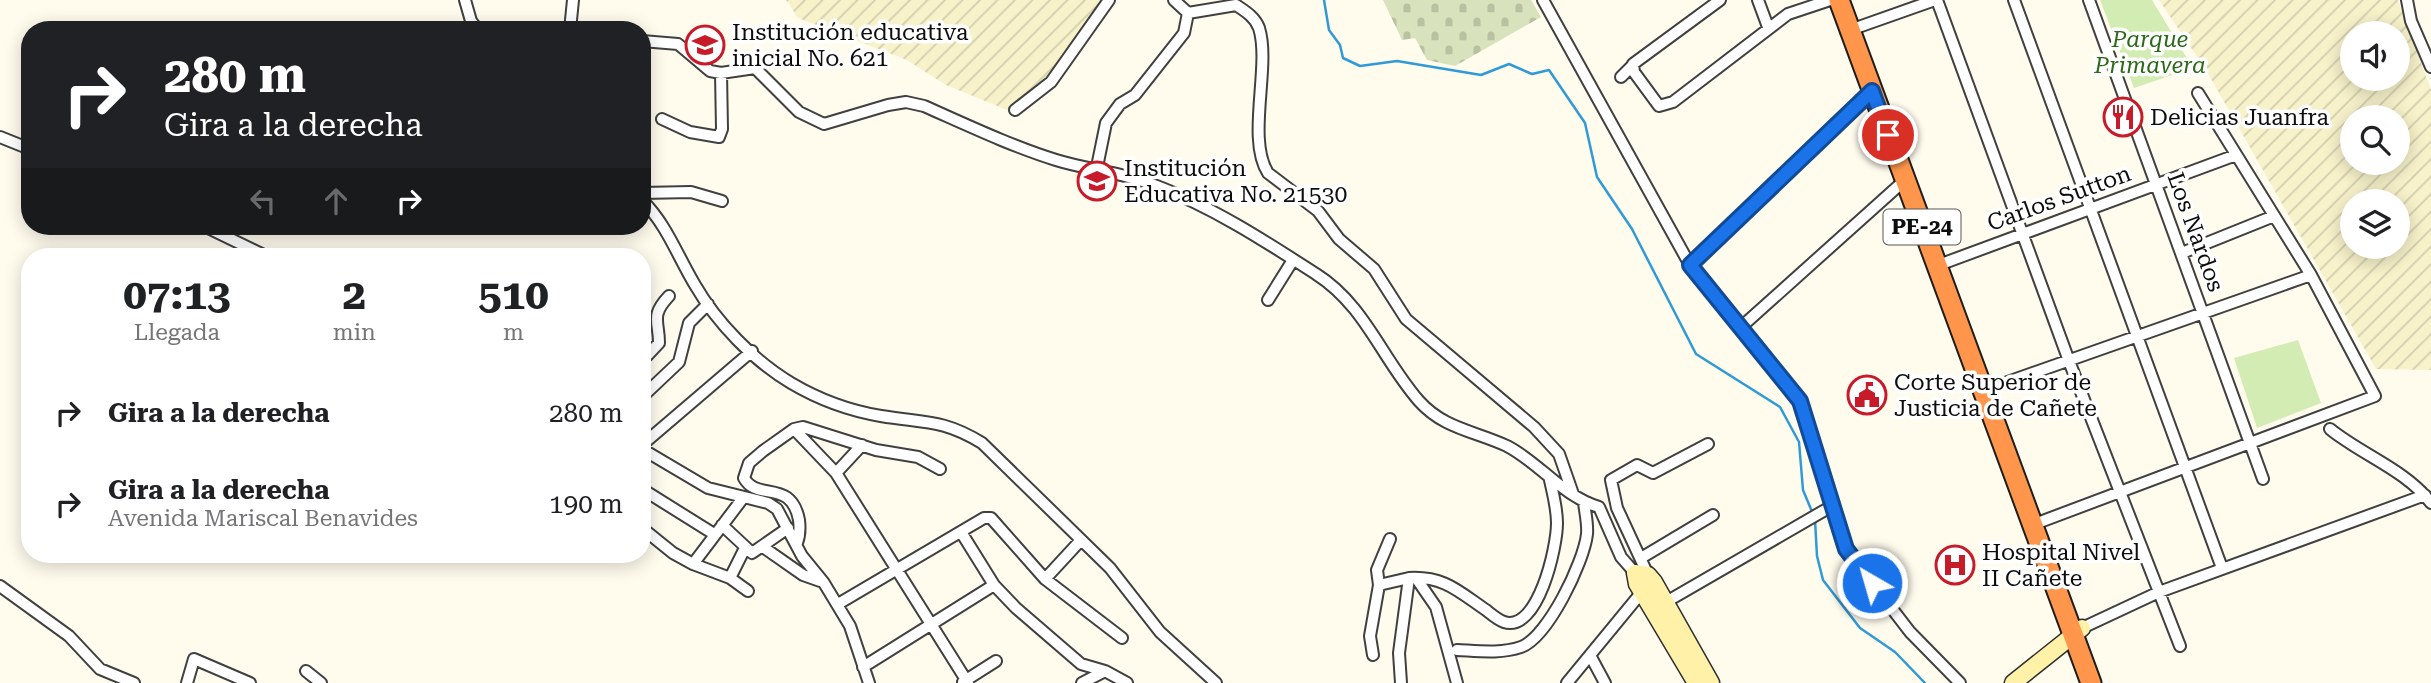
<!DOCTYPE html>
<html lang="es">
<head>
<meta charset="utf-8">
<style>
	:root { --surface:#fff; --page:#f2f2f2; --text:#202124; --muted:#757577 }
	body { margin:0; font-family:"Roboto Serif",serif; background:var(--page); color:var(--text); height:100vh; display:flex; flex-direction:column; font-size:26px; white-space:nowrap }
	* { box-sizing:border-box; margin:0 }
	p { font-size:23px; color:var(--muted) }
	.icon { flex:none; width:38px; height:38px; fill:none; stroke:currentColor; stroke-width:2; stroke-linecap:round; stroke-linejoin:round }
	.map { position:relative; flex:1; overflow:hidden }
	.sheet { position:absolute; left:21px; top:248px; width:630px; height:315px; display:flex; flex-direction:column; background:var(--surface); border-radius:28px; box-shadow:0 4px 18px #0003 }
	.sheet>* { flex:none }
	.banner { position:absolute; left:21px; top:21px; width:630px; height:214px; border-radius:28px; box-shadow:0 4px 18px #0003; background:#202124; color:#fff; overflow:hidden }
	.controls { position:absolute; left:2340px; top:21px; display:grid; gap:14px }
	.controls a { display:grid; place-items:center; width:70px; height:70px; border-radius:50%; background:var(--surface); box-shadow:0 4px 18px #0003; font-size:35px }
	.pin { position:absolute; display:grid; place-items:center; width:60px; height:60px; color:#fff; margin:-30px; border:4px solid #fff; border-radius:50%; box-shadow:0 2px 7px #0007 }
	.me { position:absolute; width:77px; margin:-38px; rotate:322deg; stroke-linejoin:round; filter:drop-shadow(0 0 5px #0008) }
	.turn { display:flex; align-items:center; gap:24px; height:147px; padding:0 28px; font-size:32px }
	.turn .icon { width:91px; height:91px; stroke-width:2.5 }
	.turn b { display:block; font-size:49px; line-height:60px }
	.lanes { display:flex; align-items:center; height:66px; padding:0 28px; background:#0003; justify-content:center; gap:35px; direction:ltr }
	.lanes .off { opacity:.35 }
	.eta { display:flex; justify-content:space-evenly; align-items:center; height:119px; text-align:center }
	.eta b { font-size:42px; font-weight:700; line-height:49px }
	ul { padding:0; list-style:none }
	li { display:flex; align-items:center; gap:21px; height:91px; padding:0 28px }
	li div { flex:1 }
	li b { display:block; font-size:26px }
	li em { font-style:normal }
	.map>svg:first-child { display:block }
	.farmland { fill:url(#farmland-furrows); fill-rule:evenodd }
	.cemetery { fill:url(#cemetery-stones) }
	.park { fill:#d3ecb3 }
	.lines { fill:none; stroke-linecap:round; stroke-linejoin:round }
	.stream { stroke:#2f9ad7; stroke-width:2.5 }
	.street-casing { stroke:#404040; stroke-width:14 }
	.secondary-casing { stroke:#2f2f2f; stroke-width:19 }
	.highway-casing { stroke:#1e1e1e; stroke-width:23 }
	.street { stroke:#fff; stroke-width:10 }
	.secondary { stroke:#fff2a8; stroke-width:16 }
	.highway { stroke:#ff964b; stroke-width:19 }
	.route-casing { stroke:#114b97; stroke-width:18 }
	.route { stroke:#1a73e8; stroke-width:12 }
	.labels { text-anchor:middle; stroke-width:7; stroke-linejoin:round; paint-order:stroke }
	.shield { fill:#fff; stroke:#565656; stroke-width:2 }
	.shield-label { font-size:21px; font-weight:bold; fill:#0d0d0d }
	.poi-label { font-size:23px; fill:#0d0d0d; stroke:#fff; text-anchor:start }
	.park-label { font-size:23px; font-style:italic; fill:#2c6918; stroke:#fff }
	.street-label { font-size:23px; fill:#0d0d0d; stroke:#fff }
</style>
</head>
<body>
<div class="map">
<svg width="2431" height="683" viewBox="0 0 2431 683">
	<defs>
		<pattern id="farmland-furrows" width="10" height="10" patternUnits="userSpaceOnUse" patternTransform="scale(1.75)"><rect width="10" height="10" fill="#f7f2ca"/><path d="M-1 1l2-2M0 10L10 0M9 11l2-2" fill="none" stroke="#d3ceac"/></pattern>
		<pattern id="cemetery-stones" width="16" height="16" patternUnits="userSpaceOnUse" patternTransform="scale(1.75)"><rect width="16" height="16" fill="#d8e2bc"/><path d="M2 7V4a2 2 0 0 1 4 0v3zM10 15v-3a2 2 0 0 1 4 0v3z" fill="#b8c1a0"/></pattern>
	</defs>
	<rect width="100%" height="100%" fill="#fffbed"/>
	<path class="farmland" d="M786,0H1113L1048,90L1012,112L946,85L907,60L798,18Z
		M2159,0H2398L2431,90V370L2376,369L2206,70ZM2352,33H2398V79H2352ZM2352,117H2398V163H2352ZM2352,201H2398V247H2352Z"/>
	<path class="cemetery" d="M1383,0H1531L1541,17L1455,66L1427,60L1415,38L1402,40Z"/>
	<path class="park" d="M2100,0H2152L2193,68L2134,88Z
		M2298,340L2321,403L2257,428L2234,358Z"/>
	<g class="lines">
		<path class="stream" d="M1324,0L1329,30L1340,45L1343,58L1360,66L1397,61L1481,75L1509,64L1532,74L1549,70L1585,123L1597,177L1632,229L1696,354L1780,407L1799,442L1803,490L1813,514
			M1815,520L1817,556L1823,580L1860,628L1895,652L1925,683"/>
		<defs>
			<path id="street" d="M465,0L471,21L478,30
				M1543,0L1690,265L1800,401L1846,549L1910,632L1960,683
				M1720,0L1633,64L1634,72L1659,106L1673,102L1788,14L1830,0
				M1758,0L1768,27
				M1937,0L2069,361L2180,646
				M2014,0L2222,568
				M2089,0L2263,479
				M2407,0L2411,21L2431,67
				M1188,13L1236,5C1245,11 1255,17 1259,28C1271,66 1246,139 1268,173L1318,211L1339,239L1374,269L1406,319L1534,427L1559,454L1573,494
				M460,30L474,26
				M570,30L573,0
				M1850,30L1935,0
				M642,41L678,44L710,71L721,73L755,68L799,112L824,124L888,105L906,102L924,106C967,125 1011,146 1056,160C1088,170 1121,172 1154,185C1211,206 1265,241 1316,274C1365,305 1382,359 1419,401C1444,429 1475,431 1507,446C1540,463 1562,496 1599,507L1621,557L1635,573
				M1621,77L1632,66
				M1015,110L1051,82L1109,0
				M662,119L690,132L719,137L722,129L721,73
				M0,137L30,149
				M1097,167L1106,123L1120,104L1135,95L1184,33L1188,13L1174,0
				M642,193L691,192L722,201
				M642,200C667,225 677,255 695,285C717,323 754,361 791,383C818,399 851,411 881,416C924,423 943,419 982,443L1110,568L1160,632L1216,683
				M204,226L268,257
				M2182,253L2274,216
				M1690,265L1872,91
				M1936,266L2236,155
				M1268,300L1293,260
				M1740,328L1905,180
				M642,361L659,343C659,321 650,316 669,296
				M1982,391L2311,275
				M642,397L679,362L689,323L708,304
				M794,429L836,473L968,683
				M2330,429C2362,455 2406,470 2431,503
				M642,445L752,351
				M642,449L708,488L768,503L777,509L802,556L824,583L850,626L869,683
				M836,473L862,445
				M642,489L714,534
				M722,525L752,553L788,528
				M2032,525L2375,396L2311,275L2198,93
				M642,528L673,553L693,564L743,498
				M961,532L994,585L1016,608L1081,664L1105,671L1127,683
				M797,543C800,535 800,528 799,520C791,478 757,502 744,478L749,463L763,451L794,429L803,427L876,450L918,457L940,469
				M763,547L803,575L820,581
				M1641,558L1713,515
				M693,564L730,578L748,591
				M1648,575L1617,508L1611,480L1637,465L1653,473L1708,444
				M730,578L745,548
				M1416,578L1436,607L1457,683
				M1045,579L1081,540
				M1379,585L1377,570L1390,539
				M0,586L69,636L100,669L134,683
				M1666,602L1832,506
				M838,604L984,518H991L1045,579L1122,638
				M2082,628L2159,592L2425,495
				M1457,650C1478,651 1501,654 1521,647C1548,637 1584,562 1587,534C1588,524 1585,512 1584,502
				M1373,655L1370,636L1379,585L1409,578
				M1591,657L1605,683
				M863,667L994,585
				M306,671L321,683
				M963,682L996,661
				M187,683L194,659L250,683
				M1082,683L1105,671
				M1401,683L1399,653L1409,578C1444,576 1458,591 1486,610C1491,614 1498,620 1504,622C1538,633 1557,547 1557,523C1557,508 1553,494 1550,480
				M1567,683L1646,587"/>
			<path id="secondary" d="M1696,683L1637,584L1635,573L1648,575L1654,582L1711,683
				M2013,683L2082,628"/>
			<path id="highway" d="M1839,0L2091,683"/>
		</defs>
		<use href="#street" class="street-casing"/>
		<use href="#secondary" class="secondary-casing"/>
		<use href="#highway" class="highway-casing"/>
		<use href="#street" class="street"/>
		<use href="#secondary" class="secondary"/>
		<use href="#highway" class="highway"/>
	</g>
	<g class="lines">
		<defs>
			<path id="route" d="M1872,583L1846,549L1800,401L1690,265L1872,91L1888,135"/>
		</defs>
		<use href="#route" class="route-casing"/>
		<use href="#route" class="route"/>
	</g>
	<defs>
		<symbol id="school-ring" viewBox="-11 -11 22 22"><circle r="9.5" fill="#fff" stroke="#c71b2a" stroke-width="1.5"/><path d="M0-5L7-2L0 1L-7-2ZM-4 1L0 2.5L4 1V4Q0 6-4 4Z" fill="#c71b2a"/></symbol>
		<symbol id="restaurant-ring" viewBox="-11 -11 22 22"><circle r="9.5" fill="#fff" stroke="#c71b2a" stroke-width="1.5"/><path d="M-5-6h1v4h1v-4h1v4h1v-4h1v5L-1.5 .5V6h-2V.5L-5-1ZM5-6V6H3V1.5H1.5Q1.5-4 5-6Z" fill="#c71b2a"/></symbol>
		<symbol id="civic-ring" viewBox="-11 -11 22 22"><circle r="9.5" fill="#fff" stroke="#c71b2a" stroke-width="1.5"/><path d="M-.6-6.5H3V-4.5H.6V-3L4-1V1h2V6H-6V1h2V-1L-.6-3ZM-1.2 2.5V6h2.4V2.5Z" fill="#c71b2a"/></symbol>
		<symbol id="hospital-ring" viewBox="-11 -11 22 22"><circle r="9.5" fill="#fff" stroke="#c71b2a" stroke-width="1.5"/><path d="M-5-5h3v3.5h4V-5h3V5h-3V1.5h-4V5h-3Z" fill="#c71b2a"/></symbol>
	</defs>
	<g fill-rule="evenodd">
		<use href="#school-ring" x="683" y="23" width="44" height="44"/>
		<use href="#restaurant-ring" x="2101" y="95" width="44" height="44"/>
		<use href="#school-ring" x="1075" y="159" width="44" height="44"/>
		<use href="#civic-ring" x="1845" y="373" width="44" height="44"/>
		<use href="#hospital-ring" x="1933" y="543" width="44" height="44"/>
	</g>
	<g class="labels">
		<rect class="shield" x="1883.5" y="209.5" width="77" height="35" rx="5"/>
		<g class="shield-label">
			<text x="1922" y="234">PE-24</text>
		</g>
		<g class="poi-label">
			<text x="732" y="40">Institución educativa<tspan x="732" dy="26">inicial No. 621</tspan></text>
			<text x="2150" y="125">Delicias Juanfra</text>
			<text x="1124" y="176">Institución<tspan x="1124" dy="26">Educativa No. 21530</tspan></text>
			<text x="1894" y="390">Corte Superior de<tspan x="1894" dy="26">Justicia de Cañete</tspan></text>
			<text x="1982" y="560">Hospital Nivel<tspan x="1982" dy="26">II Cañete</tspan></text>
		</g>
		<g class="park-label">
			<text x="2150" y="47">Parque<tspan x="2150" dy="26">Primavera</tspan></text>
		</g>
		<g class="street-label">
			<text transform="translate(2059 198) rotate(-20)" y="8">Carlos Sutton</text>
			<text transform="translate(2196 232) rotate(70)" y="8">Los Nardos</text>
		</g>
	</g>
</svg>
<div class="controls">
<a><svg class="icon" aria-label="sound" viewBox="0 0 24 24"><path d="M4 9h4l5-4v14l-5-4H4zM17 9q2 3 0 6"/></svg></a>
<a><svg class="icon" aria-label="search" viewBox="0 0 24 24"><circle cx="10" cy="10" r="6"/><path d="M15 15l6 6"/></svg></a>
<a><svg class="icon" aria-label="layers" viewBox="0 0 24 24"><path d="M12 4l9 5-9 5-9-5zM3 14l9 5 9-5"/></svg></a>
</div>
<div class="pin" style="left:1888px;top:135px;background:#d93025"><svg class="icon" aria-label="arrive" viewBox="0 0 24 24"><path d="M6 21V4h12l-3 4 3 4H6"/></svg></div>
<svg class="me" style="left:1872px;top:583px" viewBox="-20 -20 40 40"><circle r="17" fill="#1a73e8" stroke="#fff" stroke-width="3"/><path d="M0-11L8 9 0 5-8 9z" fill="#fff"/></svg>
<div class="banner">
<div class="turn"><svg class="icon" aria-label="right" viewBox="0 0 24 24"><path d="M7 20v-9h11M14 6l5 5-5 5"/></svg><div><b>280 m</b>Gira a la derecha</div></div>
<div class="lanes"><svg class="icon off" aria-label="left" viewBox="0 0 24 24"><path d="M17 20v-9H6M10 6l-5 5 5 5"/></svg><svg class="icon off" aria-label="ahead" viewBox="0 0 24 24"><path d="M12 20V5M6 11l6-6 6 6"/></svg><svg class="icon" aria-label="right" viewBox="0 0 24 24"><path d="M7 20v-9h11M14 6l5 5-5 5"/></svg></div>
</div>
<section class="sheet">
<div class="eta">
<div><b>07:13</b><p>Llegada</p></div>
<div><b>2</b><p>min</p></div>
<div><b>510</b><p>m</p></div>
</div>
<ul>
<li><svg class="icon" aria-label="right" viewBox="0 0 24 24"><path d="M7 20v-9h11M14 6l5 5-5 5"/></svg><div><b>Gira a la derecha</b></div><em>280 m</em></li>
<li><svg class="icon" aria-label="right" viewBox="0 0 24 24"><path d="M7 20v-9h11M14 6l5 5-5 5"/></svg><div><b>Gira a la derecha</b><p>Avenida Mariscal Benavides</p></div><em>190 m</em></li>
</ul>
</section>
</div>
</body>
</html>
